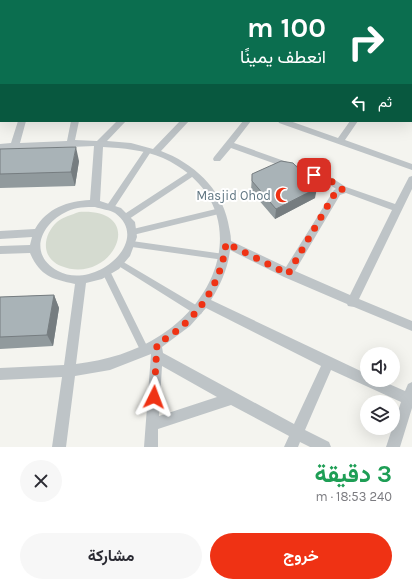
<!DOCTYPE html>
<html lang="ar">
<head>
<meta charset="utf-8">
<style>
	:root { --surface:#fff; --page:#f7f7f7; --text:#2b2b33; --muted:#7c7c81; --accent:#ef3214 }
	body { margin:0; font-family:Karla,Vazirmatn,sans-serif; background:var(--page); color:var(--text); direction:rtl; height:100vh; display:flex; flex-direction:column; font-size:15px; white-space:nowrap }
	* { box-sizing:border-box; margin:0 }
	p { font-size:13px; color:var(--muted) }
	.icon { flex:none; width:22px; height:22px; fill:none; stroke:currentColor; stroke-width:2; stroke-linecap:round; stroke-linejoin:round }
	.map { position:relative; height:447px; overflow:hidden; direction:ltr }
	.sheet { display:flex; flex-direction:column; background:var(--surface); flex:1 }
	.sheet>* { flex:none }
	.top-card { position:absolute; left:0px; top:0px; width:412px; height:122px; box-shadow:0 4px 16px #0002; direction:rtl; background:#0b6e4f; color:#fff; overflow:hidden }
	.fabs { position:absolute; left:360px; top:347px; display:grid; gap:8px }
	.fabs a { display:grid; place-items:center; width:40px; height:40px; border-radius:50%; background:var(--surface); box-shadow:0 4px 16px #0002; font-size:20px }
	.pin { position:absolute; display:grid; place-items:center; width:34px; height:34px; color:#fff; margin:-17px; border-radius:8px; box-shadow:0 2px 6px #0006 }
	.me { position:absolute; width:44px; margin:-22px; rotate:3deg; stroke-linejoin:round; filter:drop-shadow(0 0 3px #0008) }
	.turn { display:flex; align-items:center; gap:14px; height:84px; padding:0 20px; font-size:18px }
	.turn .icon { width:52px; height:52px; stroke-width:2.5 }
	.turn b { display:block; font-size:28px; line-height:34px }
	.then { display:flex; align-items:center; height:38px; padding:0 20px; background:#0003; gap:8px; font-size:15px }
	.round { display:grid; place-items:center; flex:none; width:42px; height:42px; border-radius:21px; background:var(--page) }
	.head { display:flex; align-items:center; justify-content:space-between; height:68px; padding:0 20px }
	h1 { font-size:24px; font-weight:700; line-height:30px; color:#1e9e55 }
	.primary-button { display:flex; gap:8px; margin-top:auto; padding:8px 20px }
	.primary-button a { flex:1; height:46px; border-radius:24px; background:var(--accent); color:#fff; font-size:16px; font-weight:700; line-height:46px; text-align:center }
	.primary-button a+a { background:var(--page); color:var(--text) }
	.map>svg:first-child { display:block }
	.green { fill:#d5dbd0 }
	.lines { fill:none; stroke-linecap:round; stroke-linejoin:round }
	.service { fill:#bec4c7; fill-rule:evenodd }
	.pedestrian { fill:#bec4c7; fill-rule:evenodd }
	.minor { fill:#bec4c7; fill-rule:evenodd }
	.tertiary { fill:#bec4c7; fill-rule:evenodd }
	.wall { fill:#919a9d }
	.shaded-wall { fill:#767d80 }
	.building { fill:#a9b3b7; stroke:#767d80 }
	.route { stroke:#ef3214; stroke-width:7; stroke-dasharray:0 12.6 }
	.labels { text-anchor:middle; stroke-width:4; stroke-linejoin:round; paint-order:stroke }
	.poi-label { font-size:13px; fill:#617783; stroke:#fff; text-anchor:end }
</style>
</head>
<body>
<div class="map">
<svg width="412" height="447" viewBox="0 0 412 447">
	<rect width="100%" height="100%" fill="#f4f4ef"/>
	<path class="green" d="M79,212C151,208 111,287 61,266C41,258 42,236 57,222C63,217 71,215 79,212Z"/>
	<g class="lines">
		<path class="service" d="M9,0H13L12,1H8Z
			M0,22H1V26H0Z"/>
		<path class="pedestrian" d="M296,0H302L303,1H297Z
			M146,148H148L152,150L114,208H108L107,206L108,204Z
			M192,170L195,171L196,173L195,175L129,219H123L122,217L123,215Z
			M220,208L223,209L224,211L223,213L133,235L130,234L129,232L130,230L133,229Z
			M132,241L224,254L227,255L228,257L227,259L224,260L132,247L129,246L128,244L129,242Z
			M120,260L201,308L203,311L201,314L198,315L195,314L117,265L116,263L117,261Z
			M106,268L109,269L148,348L150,351L148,354L145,355L142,354L102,272L103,269Z"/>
		<path class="minor" d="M260,0H267V1H260Z
			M327,0H345L327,1Z
			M372,0H379V1H372Z
			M411,52H412V56H411Z
			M0,58H1V62H0Z
			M0,108H1V114H0Z
			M18,121H26L20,143L67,141L71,121H79L75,140L97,141L117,121H126L107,141L131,143L153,149L180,121H189L161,151C193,163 221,188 228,222C229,228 231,234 231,241L286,267L334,190L336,189L326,182L231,148L220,161H214L213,159L214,157L243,121H251L234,143L332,178L346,187L395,204L409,177L412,176V189L359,299L412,321V331L354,307L348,306L347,304L284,277L230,250C228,268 221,284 211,300L367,374V380H380L405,391L408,384L412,382V408L400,447H386L401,402L331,370L305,430L329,442L331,447H310L300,442L298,447H284L289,436L231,405L158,429V447H144L151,354L110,370L75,376L66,447H52L62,377L0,380V368L64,365L75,284C52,279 40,276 30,253L0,254V246L30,245L32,237L0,239V231L35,229C47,208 68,201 90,200L94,146L0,150V144L11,143ZM103,147C123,148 144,150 163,158C247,197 231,290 161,335C135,352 107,360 76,364L86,283L102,279L119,269L130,256L137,237L135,222L121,208L100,201ZM346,193L392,210L350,295L295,271L340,195ZM95,207C101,209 110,210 115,213C153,241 94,291 58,271C27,254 41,223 68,211C76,207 86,207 95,207ZM206,308L321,366L294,424L163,353L162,347L190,326ZM162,366L217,397L159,416Z
			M278,121H290L338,138L350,121H358L345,140L412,164V170L279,123Z"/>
		<path class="tertiary" d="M84,0H95L96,1H85Z
			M411,97H412V103H411Z"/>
	</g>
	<path class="wall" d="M114,0H176V1H118Z
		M411,56H412V84H411Z
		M0,149L79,161L75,186L0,188Z
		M252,174L315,198L275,219L251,191Z
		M54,295L59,308L53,346L0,349V297Z"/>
	<path class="shaded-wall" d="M118,0H130V1H118Z
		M167,0H176V1H165Z
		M76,147L79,161L75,186L71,172Z
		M317,188L315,198L275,219L276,209Z
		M54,295L59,308L53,346L47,335Z"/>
	<path class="building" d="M218,0H239L242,1H218Z
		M411,10H412V45L411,47Z
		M411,56H412V69H411Z
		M76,147L71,172L0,174V149Z
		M281,161L293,163L317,188L276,209L252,181V174Z
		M54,295L47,335L0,337V297Z"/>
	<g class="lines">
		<path class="route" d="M154,397L157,344C195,322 221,287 226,243L288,274L335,193L343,190L333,182L314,175"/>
	</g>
	<defs>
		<symbol id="mosque-bare" viewBox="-9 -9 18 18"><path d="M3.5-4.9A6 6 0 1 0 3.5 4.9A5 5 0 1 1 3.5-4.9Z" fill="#ef3214" stroke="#fff" stroke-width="2.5" paint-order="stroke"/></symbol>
	</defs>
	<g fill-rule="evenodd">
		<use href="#mosque-bare" x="272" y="184" width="22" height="22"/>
	</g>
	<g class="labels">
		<g class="poi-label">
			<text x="271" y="200">Masjid Ohod</text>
		</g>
	</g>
</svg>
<div class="fabs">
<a><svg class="icon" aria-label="sound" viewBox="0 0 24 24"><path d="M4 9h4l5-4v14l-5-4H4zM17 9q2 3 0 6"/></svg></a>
<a><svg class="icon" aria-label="layers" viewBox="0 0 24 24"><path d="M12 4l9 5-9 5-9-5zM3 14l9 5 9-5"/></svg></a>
</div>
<div class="pin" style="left:314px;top:175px;background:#d93025"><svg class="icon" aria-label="arrive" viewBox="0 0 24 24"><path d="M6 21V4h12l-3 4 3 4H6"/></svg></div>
<svg class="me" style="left:154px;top:397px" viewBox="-20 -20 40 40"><path d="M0-17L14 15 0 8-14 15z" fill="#ef3214" stroke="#fff" stroke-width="4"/></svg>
<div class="top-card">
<div class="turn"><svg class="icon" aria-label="right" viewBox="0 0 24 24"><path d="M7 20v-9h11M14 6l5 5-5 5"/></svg><div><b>100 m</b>انعطف يمينًا</div></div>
<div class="then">ثم<svg class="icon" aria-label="left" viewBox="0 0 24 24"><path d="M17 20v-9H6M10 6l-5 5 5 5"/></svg></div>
</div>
</div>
<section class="sheet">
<div class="head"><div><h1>3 دقيقة</h1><p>240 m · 18:53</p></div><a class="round"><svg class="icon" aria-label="close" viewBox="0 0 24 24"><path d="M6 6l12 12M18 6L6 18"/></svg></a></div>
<div class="primary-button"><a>خروج</a><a>مشاركة</a></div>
</section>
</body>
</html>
